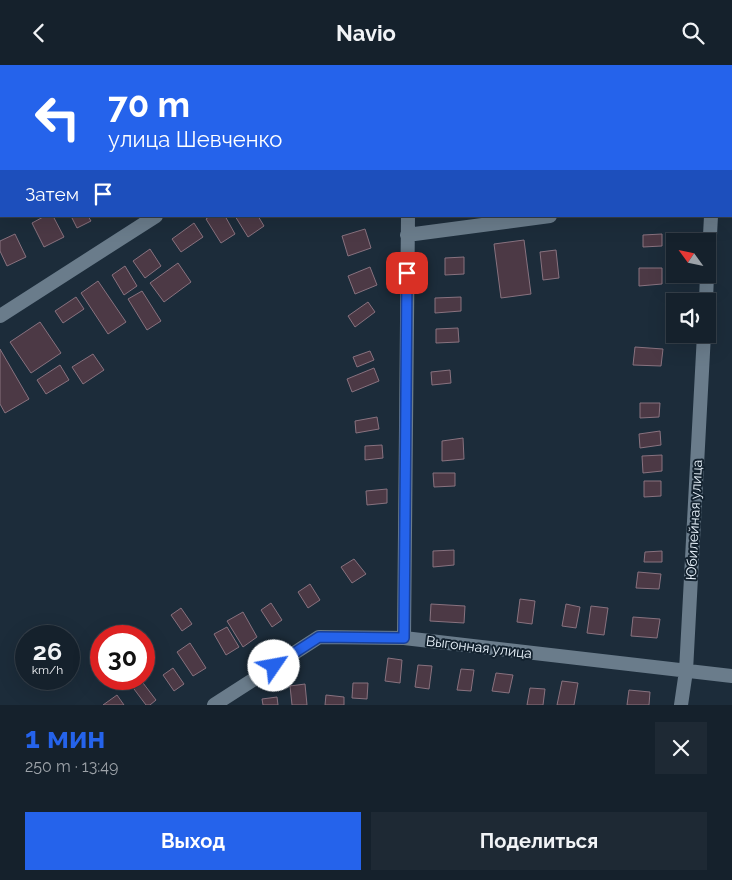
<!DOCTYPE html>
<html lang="ru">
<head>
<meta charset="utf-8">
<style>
	:root { --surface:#15212c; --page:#1e2934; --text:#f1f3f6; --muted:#9da3a9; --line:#343e48; --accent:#2563eb }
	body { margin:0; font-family:Raleway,sans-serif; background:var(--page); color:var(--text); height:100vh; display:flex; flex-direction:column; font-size:19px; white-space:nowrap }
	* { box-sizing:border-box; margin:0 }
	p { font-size:16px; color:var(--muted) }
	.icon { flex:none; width:28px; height:28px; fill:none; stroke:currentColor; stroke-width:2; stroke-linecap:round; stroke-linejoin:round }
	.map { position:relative; height:640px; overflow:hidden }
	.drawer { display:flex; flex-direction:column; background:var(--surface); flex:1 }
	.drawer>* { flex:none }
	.hud { position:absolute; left:0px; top:0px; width:732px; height:152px; box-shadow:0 5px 20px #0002,0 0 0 1px var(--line); background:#2563eb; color:#fff; overflow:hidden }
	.needle { width:32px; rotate:303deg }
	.tools { position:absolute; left:666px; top:168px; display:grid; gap:10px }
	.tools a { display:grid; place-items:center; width:50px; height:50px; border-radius:0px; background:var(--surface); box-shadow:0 5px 20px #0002,0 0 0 1px var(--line); font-size:25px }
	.speed { position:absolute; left:15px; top:560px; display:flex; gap:10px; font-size:25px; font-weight:700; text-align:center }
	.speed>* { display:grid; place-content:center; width:65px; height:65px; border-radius:50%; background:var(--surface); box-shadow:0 5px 20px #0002,0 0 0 1px var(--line); line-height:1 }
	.speed small { font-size:12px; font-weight:400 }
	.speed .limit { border:8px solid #d22; background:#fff; color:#111 }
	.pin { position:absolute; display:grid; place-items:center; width:42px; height:42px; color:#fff; margin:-21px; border-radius:10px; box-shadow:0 2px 8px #0006 }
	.me { position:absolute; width:55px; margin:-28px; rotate:57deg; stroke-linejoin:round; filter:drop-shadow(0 0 4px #0008) }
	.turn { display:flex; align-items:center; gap:18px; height:105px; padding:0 25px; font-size:22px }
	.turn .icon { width:65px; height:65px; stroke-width:2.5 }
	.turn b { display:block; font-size:35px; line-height:42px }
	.then { display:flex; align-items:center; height:48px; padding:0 25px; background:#0003; gap:10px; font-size:19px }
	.round { display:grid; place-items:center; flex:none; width:52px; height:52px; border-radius:0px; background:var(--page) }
	.summary { display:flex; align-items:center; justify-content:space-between; height:85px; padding:0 25px }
	h1 { font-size:30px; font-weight:700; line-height:38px; color:var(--accent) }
	.primary-button { display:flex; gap:10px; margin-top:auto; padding:10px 25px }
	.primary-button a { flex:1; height:58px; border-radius:0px; background:var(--accent); color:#fff; font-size:20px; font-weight:700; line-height:58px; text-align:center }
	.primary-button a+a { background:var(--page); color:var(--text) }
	header { display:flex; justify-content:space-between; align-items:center; height:65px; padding:0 25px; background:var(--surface); font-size:22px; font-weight:700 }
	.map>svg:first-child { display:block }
	.building { fill:#4c3945; stroke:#88727f }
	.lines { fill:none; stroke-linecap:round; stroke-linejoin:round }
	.street { stroke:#6a7c8b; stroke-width:14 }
	.route-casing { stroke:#184099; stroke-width:12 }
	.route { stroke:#2563eb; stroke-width:9 }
	.labels { text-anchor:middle; stroke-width:4; stroke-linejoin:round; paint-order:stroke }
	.street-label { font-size:14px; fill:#eaf4fd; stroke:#13222f }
</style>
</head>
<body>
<header><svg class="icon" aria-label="back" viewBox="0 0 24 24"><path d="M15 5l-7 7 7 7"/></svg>Navio<svg class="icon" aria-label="search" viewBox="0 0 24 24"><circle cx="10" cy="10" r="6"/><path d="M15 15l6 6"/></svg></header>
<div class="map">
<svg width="732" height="640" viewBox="0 0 732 640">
	<rect width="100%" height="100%" fill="#1c2c3a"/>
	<path class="building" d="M45,151H53L64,172L44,182L32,158Z
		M71,151H88L91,156L77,163Z
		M210,151H225L235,169L221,178L206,154Z
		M235,151H258L264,161L248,172Z
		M194,158L203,172L181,187L172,174Z
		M365,164L371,183L348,191L342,171Z
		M15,169L26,192L7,201L0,186V176Z
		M662,169V181L643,182V170Z
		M524,175L531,229L501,233L494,179Z
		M150,184L161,201L145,213L133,196Z
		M556,185L559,213L543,215L540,187Z
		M464,192V209L445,210V193Z
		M178,198L191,217L164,237L150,218Z
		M125,201L137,221L124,230L112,210Z
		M370,202L377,220L355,229L348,211Z
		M639,203H662V219L639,221Z
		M98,216L126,257L108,269L81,228Z
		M142,226L161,256L147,265L128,234Z
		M76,232L84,244L63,258L55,246Z
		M461,232V246L435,248V233Z
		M368,237L375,247L355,262L348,251Z
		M40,257L61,288L31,308L10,277Z
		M458,263L459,277L436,278V264Z
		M635,282L663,284L661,301L633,300Z
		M0,284L29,334L5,348L0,339Z
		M370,286L374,295L357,302L353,292Z
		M93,289L104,305L83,319L72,302Z
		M60,300L69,315L46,329L37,315Z
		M374,303L379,316L352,327L347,314Z
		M450,305L451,318L432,320L431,307Z
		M640,338H660L659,352L640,353Z
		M377,352L379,364L356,368L355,356Z
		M660,366L661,380L640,383L639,369Z
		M463,373L464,394L442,396V376Z
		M382,380L383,393L365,395V381Z
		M662,390V406L643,408L642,391Z
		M433,408H455V421L434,422Z
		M644,416H661V431L644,432Z
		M387,424V438L367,440L366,426Z
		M454,485V500L433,502V486Z
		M662,486V497H644L645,487Z
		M354,494L366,509L352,518L341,502Z
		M638,507L661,509L659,524L636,523Z
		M310,519L320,535L308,543L298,527Z
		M520,534L535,536L532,559L517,557Z
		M271,538L282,555L272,562L261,545Z
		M431,539L465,541L464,558L430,556Z
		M566,539L580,542L576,563L562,561Z
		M591,541L608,543L604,570L587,568Z
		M181,543L192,559L182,566L171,550Z
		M243,547L257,572L243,582L227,556Z
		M633,552L660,554L657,573L631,571Z
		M227,562L239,582L226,590L214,569Z
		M190,578L206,603L193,611L177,587Z
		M388,593L402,595L400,618L385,616Z
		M418,600L432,601L429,624L415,622Z
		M173,603L184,619L174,626L163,610Z
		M461,604L474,605L471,626L457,625Z
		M496,608L513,610L509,628L492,626Z
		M139,614H140L156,635L150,640H146L131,620Z
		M562,616L578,618L574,640H557Z
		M353,618H368L367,634L352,633Z
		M305,619L307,640H292L290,621Z
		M530,623L545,624L543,640H527Z
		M629,625L650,627L649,640H627Z
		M117,630L124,640H103Z
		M326,630L344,632V640H325Z
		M277,632L278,640H263L262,634Z"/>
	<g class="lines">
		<path class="street" d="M389,1L391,0
			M404,1L405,0
			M713,1V0
			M731,112H732
			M407,170L550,151
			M708,208L711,151
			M706,236L707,209
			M0,251L156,151
			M404,573L408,151
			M214,640L319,572L404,573L732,611
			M681,640L686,606L704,269"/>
	</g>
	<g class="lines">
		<defs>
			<path id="route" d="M274,601L319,572L404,573L407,208"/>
		</defs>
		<use href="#route" class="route-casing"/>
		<use href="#route" class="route"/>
	</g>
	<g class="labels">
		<g class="street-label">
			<text transform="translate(694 455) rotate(-87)" y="5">Юбилейная улица</text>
			<text transform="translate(479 582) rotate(7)" y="5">Выгонная улица</text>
		</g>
	</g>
</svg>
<div class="tools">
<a><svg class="needle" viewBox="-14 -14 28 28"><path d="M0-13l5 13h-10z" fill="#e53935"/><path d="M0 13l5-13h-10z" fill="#9da3a9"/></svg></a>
<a><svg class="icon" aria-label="sound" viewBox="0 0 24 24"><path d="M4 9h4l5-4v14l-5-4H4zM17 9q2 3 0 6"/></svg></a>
</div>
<div class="speed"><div>26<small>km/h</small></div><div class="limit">30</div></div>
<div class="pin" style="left:407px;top:208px;background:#d93025"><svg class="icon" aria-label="arrive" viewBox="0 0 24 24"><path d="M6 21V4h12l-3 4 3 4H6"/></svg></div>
<svg class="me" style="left:274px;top:601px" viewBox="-20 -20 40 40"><circle r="19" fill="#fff"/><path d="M0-13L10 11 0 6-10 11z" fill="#2563eb"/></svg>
<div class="hud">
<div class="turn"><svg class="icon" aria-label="left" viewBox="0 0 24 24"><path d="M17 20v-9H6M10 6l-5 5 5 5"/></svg><div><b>70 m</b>улица Шевченко</div></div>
<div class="then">Затем<svg class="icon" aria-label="arrive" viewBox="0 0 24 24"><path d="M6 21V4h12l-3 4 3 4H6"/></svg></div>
</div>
</div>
<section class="drawer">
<div class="summary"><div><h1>1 мин</h1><p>250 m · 13:49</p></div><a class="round"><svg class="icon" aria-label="close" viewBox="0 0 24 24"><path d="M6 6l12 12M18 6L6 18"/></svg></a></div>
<div class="primary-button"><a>Выход</a><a>Поделиться</a></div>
</section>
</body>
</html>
